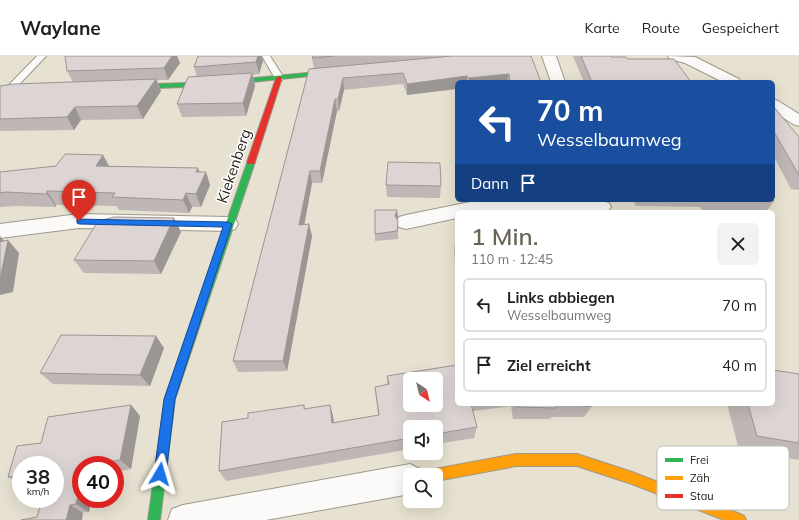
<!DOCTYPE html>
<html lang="de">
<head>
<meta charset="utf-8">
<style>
	:root { --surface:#fff; --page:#f2f2f2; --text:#202124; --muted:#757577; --line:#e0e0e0; --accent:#686456 }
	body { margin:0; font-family:Mulish,sans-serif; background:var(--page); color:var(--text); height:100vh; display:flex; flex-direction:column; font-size:15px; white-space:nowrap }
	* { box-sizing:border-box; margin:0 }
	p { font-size:13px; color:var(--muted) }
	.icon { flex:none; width:22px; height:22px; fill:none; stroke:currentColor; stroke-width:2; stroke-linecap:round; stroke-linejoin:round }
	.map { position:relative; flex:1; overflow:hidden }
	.side { position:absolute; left:455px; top:154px; width:320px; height:196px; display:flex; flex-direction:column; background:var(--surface); border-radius:6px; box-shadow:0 4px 16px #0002 }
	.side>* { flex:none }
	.top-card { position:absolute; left:455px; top:24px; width:320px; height:122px; border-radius:6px; box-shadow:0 4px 16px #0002; background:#1a4fa0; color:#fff; overflow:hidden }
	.needle { width:26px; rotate:145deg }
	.controls { position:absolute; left:403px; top:316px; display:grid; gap:8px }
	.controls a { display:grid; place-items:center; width:40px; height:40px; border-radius:6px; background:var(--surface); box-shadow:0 4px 16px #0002; font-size:20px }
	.speed { position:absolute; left:12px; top:400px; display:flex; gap:8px; font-size:20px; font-weight:700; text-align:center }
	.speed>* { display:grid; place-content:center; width:52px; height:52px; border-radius:50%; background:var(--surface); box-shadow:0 4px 16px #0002; line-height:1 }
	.speed small { font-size:10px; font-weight:400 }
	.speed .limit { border:6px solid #d22; background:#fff; color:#111 }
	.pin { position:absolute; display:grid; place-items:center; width:34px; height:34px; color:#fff; margin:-41px -17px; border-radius:50% 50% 50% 0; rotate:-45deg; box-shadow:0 0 4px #0007 }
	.pin .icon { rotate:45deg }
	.me { position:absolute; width:44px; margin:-22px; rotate:7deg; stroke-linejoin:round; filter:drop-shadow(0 0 3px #0008) }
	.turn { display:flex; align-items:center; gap:14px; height:84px; padding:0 16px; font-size:18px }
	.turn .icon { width:52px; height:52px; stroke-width:2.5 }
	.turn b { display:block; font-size:28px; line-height:34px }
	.then { display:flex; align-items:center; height:38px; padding:0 16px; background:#0003; gap:8px; font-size:15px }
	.round { display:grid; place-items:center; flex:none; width:42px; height:42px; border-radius:6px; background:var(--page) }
	.summary { display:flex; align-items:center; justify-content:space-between; height:68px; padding:0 16px }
	h1 { font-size:24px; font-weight:600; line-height:30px; color:var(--accent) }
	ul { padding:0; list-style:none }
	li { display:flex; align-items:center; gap:12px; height:54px; margin:0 8px 6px; padding:0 8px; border:2px solid var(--line); border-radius:6px }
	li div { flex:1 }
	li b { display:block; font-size:15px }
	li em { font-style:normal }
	header { display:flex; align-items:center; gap:24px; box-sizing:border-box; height:56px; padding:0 20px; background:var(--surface); border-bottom:1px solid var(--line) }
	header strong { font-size:19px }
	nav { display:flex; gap:22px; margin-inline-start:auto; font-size:14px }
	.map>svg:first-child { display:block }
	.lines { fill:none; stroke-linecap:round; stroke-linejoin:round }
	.lane-casing { stroke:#9d998c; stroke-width:2 }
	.street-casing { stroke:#9d998c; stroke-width:2 }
	.fast-casing { stroke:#9d998c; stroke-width:2 }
	.slow-casing { stroke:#9d998c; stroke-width:2 }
	.jam-casing { stroke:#9d998c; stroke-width:2 }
	.lane { fill:#fbfaf8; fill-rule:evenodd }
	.street { fill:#fbfaf8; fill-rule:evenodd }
	.fast { fill:#30b455; fill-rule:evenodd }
	.slow { fill:#ff9f0a; fill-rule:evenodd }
	.jam { fill:#e5322d; fill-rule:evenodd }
	.wall { fill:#beb7b5 }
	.shaded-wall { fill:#9b9594 }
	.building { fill:#ddd5d3; stroke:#9b9594; fill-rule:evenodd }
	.route { fill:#1a73e8; stroke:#114b97 }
	.labels { text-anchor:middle; stroke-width:3; stroke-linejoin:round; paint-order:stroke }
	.street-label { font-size:15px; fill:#242014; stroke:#fff }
	.key { fill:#fff; stroke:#bdbcb8; stroke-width:1 }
	.key-label { font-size:11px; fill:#242014 }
</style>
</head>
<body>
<header>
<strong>Waylane</strong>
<nav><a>Karte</a><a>Route</a><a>Gespeichert</a></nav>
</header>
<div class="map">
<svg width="799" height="464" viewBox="0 0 799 464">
	<rect width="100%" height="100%" fill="#e6e1d0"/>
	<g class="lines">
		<defs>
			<path id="lane" d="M37,0H46L12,36H6L4,34L6,32Z
				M262,0H270L284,22L282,24H276Z"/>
			<path id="street" d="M542,0H556L565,26H551Z
				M668,0L695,1L739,23L741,26H723L685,7L670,3Z
				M773,43L778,45L799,58V70L793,68L773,55Z
				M480,144L602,145L609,147L611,151L607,156H457V162L406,173L399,171L396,166L399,161L406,159Z
				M79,158L228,161L235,163L238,168L235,173L228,175L79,172L0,182V168Z
				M410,408L420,413L423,419H410V438L266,464H168L172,453L183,449Z"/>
			<path id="fast" d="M338,14L341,16L340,17L212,30L129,33L126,31L129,29L212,26Z
				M248,104H254L255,106L175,343L160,464H148L165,343Z"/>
			<path id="slow" d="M516,398H577L632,416L740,458L744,460L746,464H724L632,428L577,410H516L436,425V419H429L431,415L435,413Z"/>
			<path id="jam" d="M279,20L282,22L255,106L254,108H248L247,106L276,22Z"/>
		</defs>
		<use href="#lane" class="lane-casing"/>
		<use href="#street" class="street-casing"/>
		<use href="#fast" class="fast-casing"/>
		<use href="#slow" class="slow-casing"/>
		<use href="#jam" class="jam-casing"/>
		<use href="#lane" class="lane"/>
		<use href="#street" class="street"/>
		<use href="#fast" class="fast"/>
		<use href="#slow" class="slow"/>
		<use href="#jam" class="jam"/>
	</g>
	<path class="wall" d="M65,0H177L180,7L168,24H157L161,35L143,63L81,64L74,74L0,75V30L73,26L67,15Z
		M198,0H262L263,5L259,18L253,19L255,30L246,60L182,61L177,48L197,21L194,11Z
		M313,0H452L541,26H457L407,39L403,28L344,34L339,55H337L322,127H312L304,169L309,168L312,180L287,315L238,316L233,305L314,13L312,2Z
		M573,0H611V1L627,3L691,26H584Z
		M773,50L799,81V134L791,133L773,99Z
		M103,99L109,110L198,112L199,116H206L210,129L201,151H192L189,157L119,154L117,150L56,149V151L15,150L0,151V116L56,110Z
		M386,129L441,130L440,142L387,141Z
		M633,144H773L774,145L766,156H726L703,155L700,151L636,150Z
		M398,161L397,163L398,165V183L375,185V178Z
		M174,162L181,176L161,218L84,217L74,204Z
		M456,183H457V226H456L454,193Z
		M164,292L150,330L53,328L40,317Z
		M799,318V404L739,394L727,348H773Z
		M387,320L457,348H591L592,350L584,361H552L550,363H513L511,350L473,355L477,371L474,382L436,388V371H410V393L226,425L219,415L248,362L304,349L305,353L330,349L333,360L334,367L378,359L375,331L387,329Z
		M626,348H654V349Z
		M131,349L140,360L131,413L115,416V409H81V443H92L89,456L37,461L55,409H21V429L8,421L41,387Z"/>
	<path class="shaded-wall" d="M172,0H177L180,7L168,24L164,12Z
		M258,0H262L263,5L259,18L256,6Z
		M252,17L255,30L246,60L243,47Z
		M509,18L507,26H468L469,22Z
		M467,20V26H457V33L407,39V28Z
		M343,22L344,34L339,55L338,43Z
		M156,23L161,35L143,63L137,50Z
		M335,43L337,55L322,127L320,115Z
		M75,51L81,64L74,74L67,61Z
		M103,99L110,112L96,110Z
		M198,112L202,124L206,116L210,129L201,151L196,138V116Z
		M310,115L312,127L302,181L299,169Z
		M47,135L56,149V151L47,138Z
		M186,137L192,151L189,157L183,144Z
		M397,154L398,161L395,167V160Z
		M174,162L181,176L161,218L154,205Z
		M309,168L312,180L287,315L283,305Z
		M0,180L7,189L8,184L19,197L13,236L0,239Z
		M156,280L164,292L150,330L140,319Z
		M131,349L140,360L131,413L120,404Z
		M330,349L333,360L335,378L332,367Z
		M81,426V443H92L89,456L76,448Z
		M70,449L83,457L82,464H66Z"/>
	<path class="building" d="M65,0H172L164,12L67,15Z
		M198,0H258L256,6L194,11Z
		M313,0H334L312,2Z
		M452,0H531L541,26H510L509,18L469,22L467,20L407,28L403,17L343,22L338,43H335L320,115H310L299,169L309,168L283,305H233L309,13Z
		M581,0H611V1H626L627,3H674L691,26H592Z
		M252,17L243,47L177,48L188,21Z
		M156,23L137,50L75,51L67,61L0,63V30L14,28Z
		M773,50L799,81V119L773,74Z
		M65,98L103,99L96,110L198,112L196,116H206L196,138L186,137L183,144L112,141L115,137L47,135V138L5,136L0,137V116L56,110Z
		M388,106L440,107L441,130L386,129Z
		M773,143L774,145L740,144H773Z
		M375,154H397L395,160L398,165L397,175L375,178Z
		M114,161L174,162L154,205L74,204L98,165Z
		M456,183H457V209Z
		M8,184L0,223V186Z
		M61,279L156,280L140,319L40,317Z
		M457,309V348H471L477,371L436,378V371H410V382L219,415L222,366L248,362V357L304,349V353L330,349L332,367L379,359L375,331L389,328L387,320ZM410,323H436V349H410Z
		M773,314L799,318V387L757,380L748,348H773Z
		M517,348H591L592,350L556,349V352L517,351Z
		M131,349L120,404L87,409H81V426L76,448L70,449L66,464H21L37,461L42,443H55V409H21V419L8,421L17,390L41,387L48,361Z"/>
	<path class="route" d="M77,163L228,166L232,168L175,343L166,418L164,423L160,424L156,423L154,418L164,343L223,171L79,168L77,167Z"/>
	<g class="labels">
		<g class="street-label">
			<text transform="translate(234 110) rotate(-71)" y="5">Kiekenberg</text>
		</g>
	</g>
	<rect x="657" y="390" width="132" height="64" rx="6" class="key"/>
	<rect x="665" y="402" width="18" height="4" fill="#30b455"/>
	<rect x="665" y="420" width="18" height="4" fill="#ff9f0a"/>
	<rect x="665" y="438" width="18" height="4" fill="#e5322d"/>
	<g class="key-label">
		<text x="690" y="408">Frei</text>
		<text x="690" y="426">Zäh</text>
		<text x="690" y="444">Stau</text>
	</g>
</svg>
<div class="controls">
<a><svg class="needle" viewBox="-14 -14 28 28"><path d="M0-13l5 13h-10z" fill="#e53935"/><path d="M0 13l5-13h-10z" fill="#757577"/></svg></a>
<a><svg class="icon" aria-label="sound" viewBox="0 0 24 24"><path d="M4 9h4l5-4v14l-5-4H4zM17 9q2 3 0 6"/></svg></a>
<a><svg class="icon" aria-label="search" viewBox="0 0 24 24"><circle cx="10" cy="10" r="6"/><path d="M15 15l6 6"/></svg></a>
</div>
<div class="speed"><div>38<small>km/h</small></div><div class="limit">40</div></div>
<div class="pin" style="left:79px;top:165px;background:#d93025"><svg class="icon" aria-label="arrive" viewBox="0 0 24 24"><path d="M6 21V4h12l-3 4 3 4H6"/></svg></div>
<svg class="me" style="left:160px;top:418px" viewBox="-20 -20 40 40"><path d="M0-17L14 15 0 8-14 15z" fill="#1a73e8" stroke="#fff" stroke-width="4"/></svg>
<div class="top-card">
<div class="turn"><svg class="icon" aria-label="left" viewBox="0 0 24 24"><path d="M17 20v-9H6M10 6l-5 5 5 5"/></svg><div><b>70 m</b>Wesselbaumweg</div></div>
<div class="then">Dann<svg class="icon" aria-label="arrive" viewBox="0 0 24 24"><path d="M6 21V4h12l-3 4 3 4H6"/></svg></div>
</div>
<section class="side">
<div class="summary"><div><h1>1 Min.</h1><p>110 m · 12:45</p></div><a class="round"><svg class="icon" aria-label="close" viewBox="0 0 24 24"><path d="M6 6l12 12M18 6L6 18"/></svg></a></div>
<ul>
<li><svg class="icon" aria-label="left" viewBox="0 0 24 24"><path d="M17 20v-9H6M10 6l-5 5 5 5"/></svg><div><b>Links abbiegen</b><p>Wesselbaumweg</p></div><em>70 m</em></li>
<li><svg class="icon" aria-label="arrive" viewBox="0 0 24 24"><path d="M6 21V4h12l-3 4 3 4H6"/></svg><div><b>Ziel erreicht</b></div><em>40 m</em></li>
</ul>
</section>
</div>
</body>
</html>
